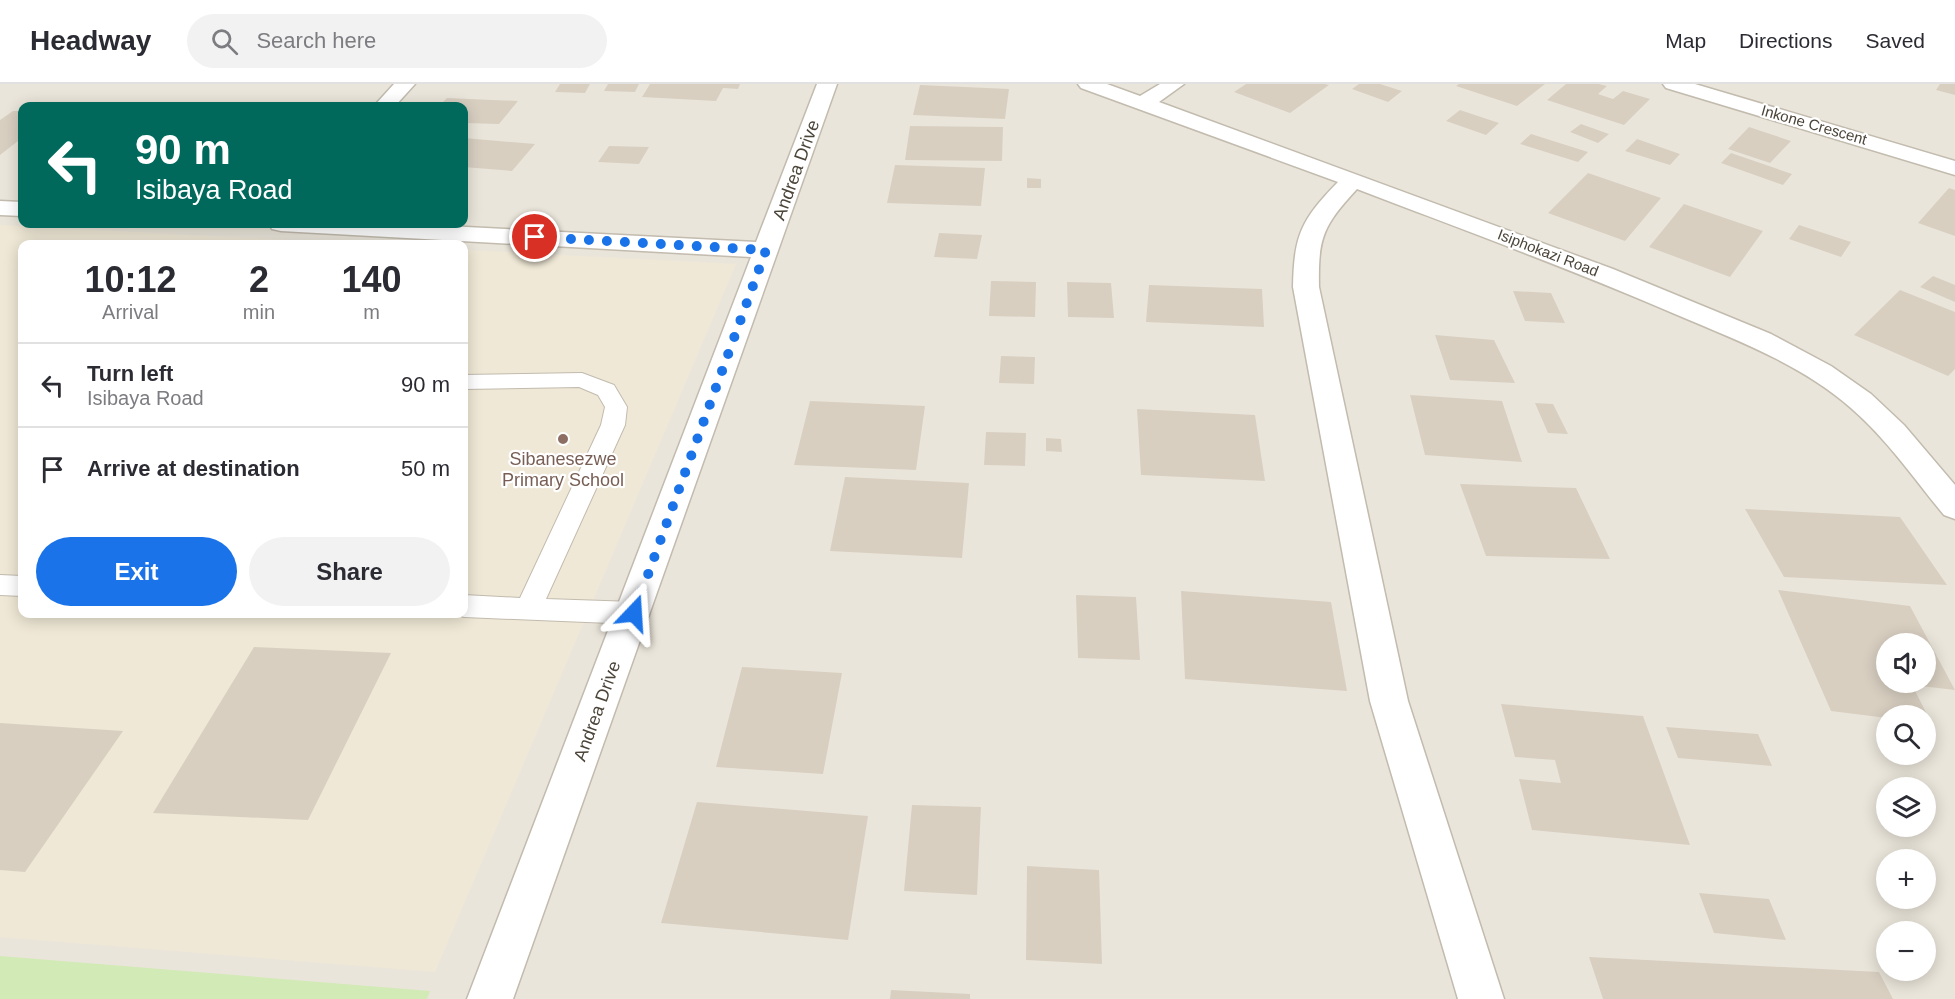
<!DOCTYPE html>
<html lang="en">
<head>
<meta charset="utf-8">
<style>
	:root { --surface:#fff; --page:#f2f2f3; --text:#2b2b33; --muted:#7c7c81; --line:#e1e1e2; --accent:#1a73e8 }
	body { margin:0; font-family:Arial,sans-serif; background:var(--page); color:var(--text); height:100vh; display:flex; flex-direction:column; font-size:22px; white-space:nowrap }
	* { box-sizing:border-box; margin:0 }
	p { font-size:20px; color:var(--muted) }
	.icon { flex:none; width:33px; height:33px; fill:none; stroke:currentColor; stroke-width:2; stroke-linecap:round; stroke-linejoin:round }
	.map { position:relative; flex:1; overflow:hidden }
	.sheet { position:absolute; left:18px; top:156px; width:450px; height:378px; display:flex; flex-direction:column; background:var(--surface); border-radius:12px; box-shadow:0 3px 15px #0003 }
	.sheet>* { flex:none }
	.guide { position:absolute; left:18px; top:18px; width:450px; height:126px; border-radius:12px; box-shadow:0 3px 15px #0003; background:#00695c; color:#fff; overflow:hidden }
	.controls { position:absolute; left:1876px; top:549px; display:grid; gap:12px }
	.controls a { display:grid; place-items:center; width:60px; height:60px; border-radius:50%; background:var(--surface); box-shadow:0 3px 15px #0003; font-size:30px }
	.pin { position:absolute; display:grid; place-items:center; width:51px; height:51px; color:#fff; margin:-26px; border:3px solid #fff; border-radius:50%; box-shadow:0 2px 6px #0007 }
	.me { position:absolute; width:66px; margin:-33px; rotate:20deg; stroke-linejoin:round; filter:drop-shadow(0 0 4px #0008) }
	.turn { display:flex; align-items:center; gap:21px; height:126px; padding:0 18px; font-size:27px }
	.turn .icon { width:78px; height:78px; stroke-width:2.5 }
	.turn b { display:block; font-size:42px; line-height:51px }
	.eta { display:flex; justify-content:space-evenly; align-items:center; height:102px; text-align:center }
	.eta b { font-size:36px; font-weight:800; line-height:42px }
	.primary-button { display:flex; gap:12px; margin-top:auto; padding:12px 18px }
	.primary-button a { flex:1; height:69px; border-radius:36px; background:var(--accent); color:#fff; font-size:24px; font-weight:800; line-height:69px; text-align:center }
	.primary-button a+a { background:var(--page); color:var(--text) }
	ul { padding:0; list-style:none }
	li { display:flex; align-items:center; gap:18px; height:84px; padding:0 18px; border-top:2px solid var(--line) }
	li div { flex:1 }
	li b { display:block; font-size:22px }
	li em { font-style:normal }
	header { display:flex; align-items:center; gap:36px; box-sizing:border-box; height:84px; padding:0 30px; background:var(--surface); border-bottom:2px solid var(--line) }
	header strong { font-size:28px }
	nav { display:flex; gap:33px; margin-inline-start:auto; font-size:21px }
	.search { width:420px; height:54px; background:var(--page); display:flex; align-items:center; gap:15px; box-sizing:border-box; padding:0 21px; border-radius:33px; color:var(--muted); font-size:22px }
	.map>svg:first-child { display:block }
	.residential { fill:#eae5da; fill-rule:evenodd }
	.education { fill:#efe8d6 }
	.green { fill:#d2eab5 }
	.building { fill:#d8cfc1; fill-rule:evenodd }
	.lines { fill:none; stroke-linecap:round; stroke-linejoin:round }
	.service-casing { stroke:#c2bbae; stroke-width:2 }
	.minor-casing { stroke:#c2bbae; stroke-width:3 }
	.service { fill:#fff; fill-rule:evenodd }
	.minor { fill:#fff; fill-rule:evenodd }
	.route { stroke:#1a73e8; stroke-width:10; stroke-dasharray:0 18 }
	.education-dot { fill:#8d6e63; stroke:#fff; stroke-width:2 }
	.labels { text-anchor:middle; stroke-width:4.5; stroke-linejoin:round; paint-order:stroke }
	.far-street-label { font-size:15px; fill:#4b4439; stroke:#fff }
	.street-label { font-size:18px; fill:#4b4439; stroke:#fff }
	.education-label { font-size:18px; fill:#785e54; stroke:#fff }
</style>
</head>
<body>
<header>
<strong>Headway</strong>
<div class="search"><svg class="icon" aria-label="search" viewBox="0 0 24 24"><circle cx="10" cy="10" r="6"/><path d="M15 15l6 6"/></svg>Search here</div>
<nav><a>Map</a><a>Directions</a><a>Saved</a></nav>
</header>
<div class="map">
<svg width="1955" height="915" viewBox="0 0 1955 915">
	<rect width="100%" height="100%" fill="#f6f3ec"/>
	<path class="residential" d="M0,0H1955V915H0ZM22,22H464V140H22ZM22,160H464V530H22ZM1887,560H1926V598H1887ZM1887,632H1926V670H1887ZM1887,704H1926V742H1887ZM1887,776H1926V814H1887ZM1887,848H1926V886H1887Z"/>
	<path class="education" d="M0,141L362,160H22V530H464V166L736,180L435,888L0,853Z"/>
	<path class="green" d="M0,872L430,907L427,915H0Z"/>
	<path class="building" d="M560,0H590L585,9L555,8Z
		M608,0H639L635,8L604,7Z
		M650,0H740L738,5L723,4L716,17L642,13Z
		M1246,0H1325L1329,1L1290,29L1234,8Z
		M1359,0H1380L1402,7L1388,18L1352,5Z
		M1459,0H1545L1517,22L1456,2Z
		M1566,0H1599L1607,2L1598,10L1613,15L1623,7L1650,15L1624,41L1547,16Z
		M1940,0H1955V11L1936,6Z
		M920,1L1009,5L1005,35L913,31Z
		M447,14L518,17L499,40L464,39V22H439Z
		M1460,26L1499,39L1486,51L1446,37Z
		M13,27H22V54L0,71V36Z
		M1581,40L1609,50L1598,59L1570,48Z
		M910,42L1003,43L1002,77L905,76Z
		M1749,43L1791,57L1770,79L1728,65Z
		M1531,50L1588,68L1578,78L1520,60Z
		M464,54L535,60L512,87L464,83Z
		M1637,55L1680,70L1670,81L1625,67Z
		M609,62L649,63L639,80L598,78Z
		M1731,69L1792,90L1783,101L1721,79Z
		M895,81L985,84L981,122L887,119Z
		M1588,89L1661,114L1625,157L1548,129Z
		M1027,94L1041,95V104H1027Z
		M1949,104L1955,106V152L1918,139Z
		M1684,120L1763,147L1730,193L1649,163Z
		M1799,141L1851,158L1841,173L1789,155Z
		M939,149L982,151L977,175L934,173Z
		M1933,192L1955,201V218L1920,203Z
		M991,197L1036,198L1035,233L989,232Z
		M1067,198L1111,199L1114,234L1068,233Z
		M1149,201L1262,205L1264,243L1146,238Z
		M1900,206L1955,228V285L1948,292L1854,251Z
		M1513,207L1551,209L1565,239L1525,237Z
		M1435,251L1494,256L1515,299L1450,296Z
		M1001,272L1035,273L1034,300L999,299Z
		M1410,311L1502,317L1522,378L1425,371Z
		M810,317L925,322L916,386L794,381Z
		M1535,319L1553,320L1568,350L1548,349Z
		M1137,325L1255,331L1265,397L1141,391Z
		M986,348L1026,349L1025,382L984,381Z
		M1046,354L1061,355L1062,368L1046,367Z
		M845,393L969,399L962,474L830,467Z
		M1460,400L1576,404L1610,475L1486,472Z
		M1745,425L1900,433L1947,501L1784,493Z
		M1778,506L1910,522L1955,606L1912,601L1932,640L1926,639V632H1887V634L1831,627ZM1887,560H1926V598H1887Z
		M1181,507L1331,518L1347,607L1185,595Z
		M1076,511L1136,513L1140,576L1078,574Z
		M254,563L391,569L308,736L153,729Z
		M742,583L842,589L823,690L716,683Z
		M1501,620L1643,632L1690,761L1532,746L1519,695L1561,699L1555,676L1515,673Z
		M0,639L123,647L25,788L0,786Z
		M1666,643L1758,650L1772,682L1678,674Z
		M697,718L868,732L848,856L661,839Z
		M912,721L981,723L977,811L904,807Z
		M1027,782L1099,786L1102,880L1026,876Z
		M1699,809L1769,815L1786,856L1714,849Z
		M1589,873L1879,888L1893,915H1603Z
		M891,906L970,910V915H890Z"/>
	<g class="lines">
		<defs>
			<path id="service" d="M582,289L614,301L627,323L625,341L546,515L634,518L644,521L648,529L644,537L634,540L464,533L455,530H464V511L520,514L601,341L605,323L598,311L579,303L464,305V291Z
				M0,491L22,492V512L0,511Z"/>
			<path id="minor" d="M394,0H415L395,22H374Z
				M817,0H837L513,915H467L751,173L281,147L272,145L269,140H409L756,158Z
				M1078,0H1107L1140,12L1160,0H1184L1159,18L1613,185L1771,250L1831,282L1871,310L1904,341L1955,401V435L1944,431C1914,395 1887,355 1851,324C1801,280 1736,256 1675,230C1571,185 1464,146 1357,105C1323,142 1318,153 1319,203L1408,617L1504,915H1458L1370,617L1293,203C1294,151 1301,136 1338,98L1081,4Z
				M1663,0H1695L1955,77V91L1666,4Z
				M0,117L22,118V132L0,131Z"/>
		</defs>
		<use href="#service" class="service-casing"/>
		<use href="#minor" class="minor-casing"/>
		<use href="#service" class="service"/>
		<use href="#minor" class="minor"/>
	</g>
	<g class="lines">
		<path class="route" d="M535,153L766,166L634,529"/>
	</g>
	<circle class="education-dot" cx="563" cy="355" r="6"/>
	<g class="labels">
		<g class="far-street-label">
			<text transform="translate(1814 41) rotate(16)" y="5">Inkone Crescent</text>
			<text transform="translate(1548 169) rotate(21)" y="5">Isiphokazi Road</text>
		</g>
		<g class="street-label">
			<text transform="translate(796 86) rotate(-70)" y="6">Andrea Drive</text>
			<text transform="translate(597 627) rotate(-70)" y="6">Andrea Drive</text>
		</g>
		<g class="education-label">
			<text x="563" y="381">Sibanesezwe<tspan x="563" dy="21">Primary School</tspan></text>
		</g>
	</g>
</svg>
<div class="controls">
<a><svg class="icon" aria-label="sound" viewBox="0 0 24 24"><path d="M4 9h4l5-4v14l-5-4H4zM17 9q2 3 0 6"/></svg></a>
<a><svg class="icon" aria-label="search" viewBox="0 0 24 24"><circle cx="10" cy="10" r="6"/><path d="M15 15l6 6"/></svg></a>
<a><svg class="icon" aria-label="layers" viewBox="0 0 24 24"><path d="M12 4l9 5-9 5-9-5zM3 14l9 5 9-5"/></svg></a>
<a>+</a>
<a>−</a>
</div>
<div class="pin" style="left:535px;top:153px;background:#d93025"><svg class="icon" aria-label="arrive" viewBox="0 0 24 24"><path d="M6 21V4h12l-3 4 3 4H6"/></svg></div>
<svg class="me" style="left:634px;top:529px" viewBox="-20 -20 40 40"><path d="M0-17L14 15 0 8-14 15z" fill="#1a73e8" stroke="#fff" stroke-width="4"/></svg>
<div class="guide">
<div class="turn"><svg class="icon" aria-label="left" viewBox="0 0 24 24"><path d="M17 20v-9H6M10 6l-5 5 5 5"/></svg><div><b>90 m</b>Isibaya Road</div></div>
</div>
<section class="sheet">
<div class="eta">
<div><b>10:12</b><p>Arrival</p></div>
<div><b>2</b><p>min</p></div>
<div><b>140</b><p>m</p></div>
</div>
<ul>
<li><svg class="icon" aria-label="left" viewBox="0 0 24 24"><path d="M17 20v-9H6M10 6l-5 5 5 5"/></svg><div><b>Turn left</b><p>Isibaya Road</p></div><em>90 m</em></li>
<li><svg class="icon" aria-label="arrive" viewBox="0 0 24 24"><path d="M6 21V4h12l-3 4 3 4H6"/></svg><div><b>Arrive at destination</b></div><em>50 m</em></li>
</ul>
<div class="primary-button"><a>Exit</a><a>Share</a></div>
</section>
</div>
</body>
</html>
